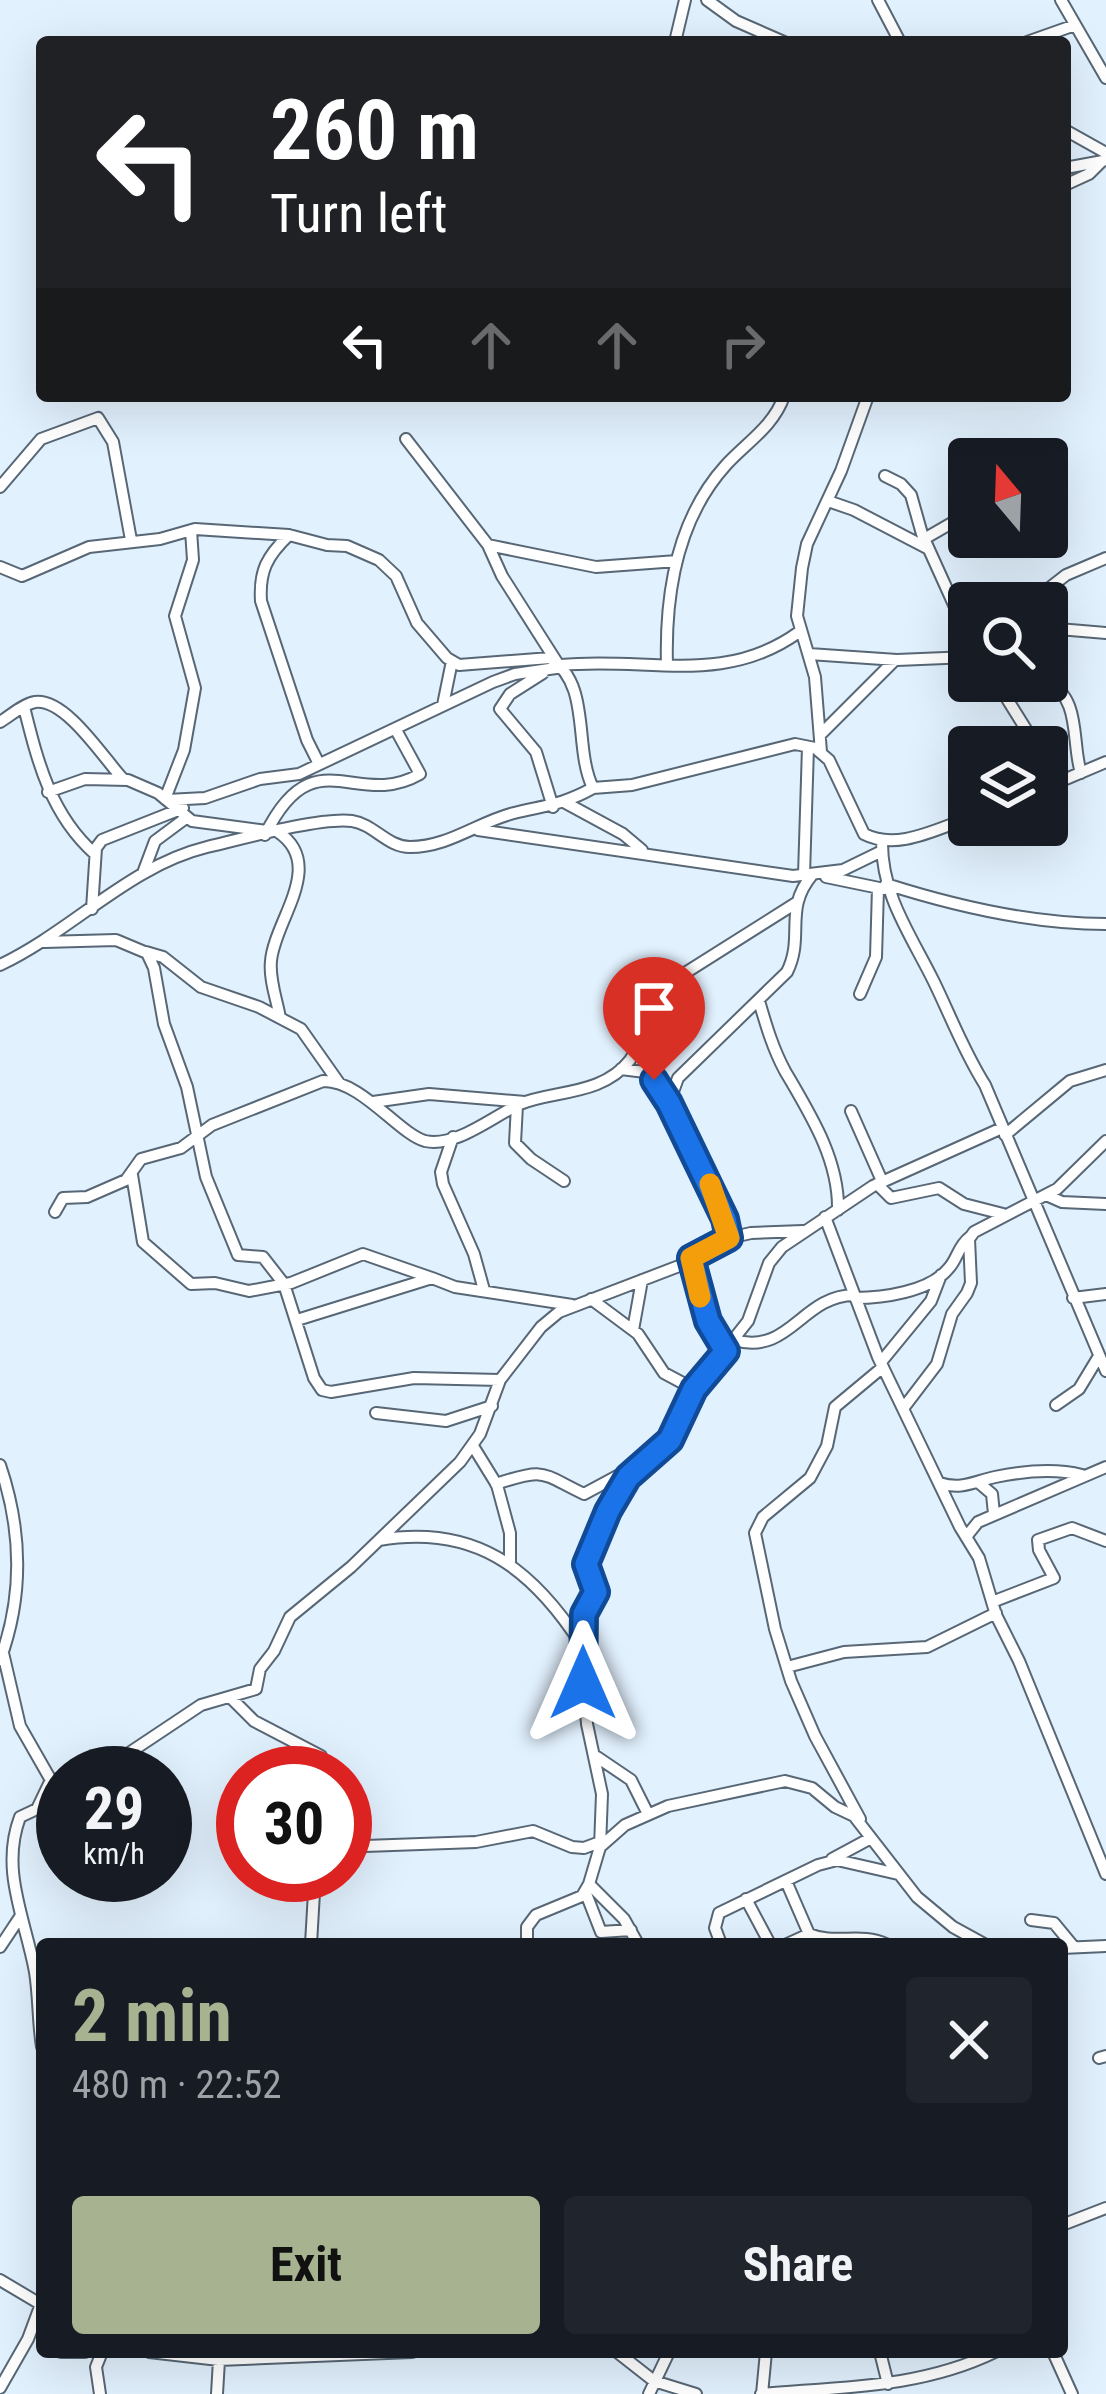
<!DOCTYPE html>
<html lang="en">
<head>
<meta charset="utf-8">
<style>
	:root { --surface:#171b24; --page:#20242c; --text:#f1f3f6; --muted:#9ea1a6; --accent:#a7b390 }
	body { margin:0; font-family:"Roboto Condensed",sans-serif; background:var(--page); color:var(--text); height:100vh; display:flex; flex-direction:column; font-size:45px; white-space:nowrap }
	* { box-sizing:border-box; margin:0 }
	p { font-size:39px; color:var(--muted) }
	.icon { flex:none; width:66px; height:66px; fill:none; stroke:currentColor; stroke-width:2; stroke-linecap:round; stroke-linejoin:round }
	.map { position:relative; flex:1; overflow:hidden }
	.details { position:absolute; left:36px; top:1938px; width:1032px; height:420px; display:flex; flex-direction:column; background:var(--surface); border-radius:12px; box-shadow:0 12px 48px #0002 }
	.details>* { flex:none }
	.hud { position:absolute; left:36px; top:36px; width:1035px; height:366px; border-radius:12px; box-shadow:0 12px 48px #0002; background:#202124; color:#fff; overflow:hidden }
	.needle { width:78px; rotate:341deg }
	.fabs { position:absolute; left:948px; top:438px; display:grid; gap:24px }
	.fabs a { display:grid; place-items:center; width:120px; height:120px; border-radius:12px; background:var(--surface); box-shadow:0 12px 48px #0002; font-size:60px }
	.speed { position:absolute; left:36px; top:1746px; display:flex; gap:24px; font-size:60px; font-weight:700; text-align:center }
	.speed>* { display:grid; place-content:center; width:156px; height:156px; border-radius:50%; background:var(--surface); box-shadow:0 12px 48px #0002; line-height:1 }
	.speed small { font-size:30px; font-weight:400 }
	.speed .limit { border:18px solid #d22; background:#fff; color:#111 }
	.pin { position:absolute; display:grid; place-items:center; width:102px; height:102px; color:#fff; margin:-123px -51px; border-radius:50% 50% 50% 0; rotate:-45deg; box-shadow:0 0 12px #0007 }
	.pin .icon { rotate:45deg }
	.me { position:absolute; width:132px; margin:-66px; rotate:0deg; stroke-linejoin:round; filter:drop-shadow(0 0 9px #0008) }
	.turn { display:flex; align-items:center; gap:42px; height:252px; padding:0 36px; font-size:54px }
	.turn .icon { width:156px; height:156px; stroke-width:2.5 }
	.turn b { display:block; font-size:84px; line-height:102px }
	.lanes { display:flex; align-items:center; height:114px; padding:0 36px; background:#0003; justify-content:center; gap:60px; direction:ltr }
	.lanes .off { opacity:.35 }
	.round { display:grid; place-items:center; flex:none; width:126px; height:126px; border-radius:12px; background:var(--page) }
	.overview { display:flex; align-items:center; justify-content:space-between; height:204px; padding:0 36px }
	h1 { font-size:72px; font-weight:700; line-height:90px; color:var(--accent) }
	.action { display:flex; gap:24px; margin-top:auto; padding:24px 36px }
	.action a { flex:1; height:138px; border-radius:12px; background:var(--accent); color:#111; font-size:48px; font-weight:700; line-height:138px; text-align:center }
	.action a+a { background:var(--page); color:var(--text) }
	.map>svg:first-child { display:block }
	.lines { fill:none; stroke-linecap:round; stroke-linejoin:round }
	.street-casing { stroke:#586775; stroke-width:14 }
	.street { stroke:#fff; stroke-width:10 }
	.route-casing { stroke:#114b97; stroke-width:30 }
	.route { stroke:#1a73e8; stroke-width:21 }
	.slow { stroke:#f59e0b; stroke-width:21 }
</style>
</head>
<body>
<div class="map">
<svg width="1106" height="2394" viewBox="0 0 1106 2394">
	<rect width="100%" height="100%" fill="#e2f1fe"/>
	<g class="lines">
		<defs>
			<path id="street" d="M707,0L736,21L784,42
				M878,0L900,42
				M1061,0L1106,78
				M675,42L685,0
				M1027,42L1075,25
				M1065,130L1106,153
				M1065,168L1103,161
				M1065,185L1089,174L1102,161
				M406,439L488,545L502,576L558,664
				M885,476L901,484L911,495L922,534L969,638
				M0,487L41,439L98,418L113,442L131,540
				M828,501L854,510L927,548
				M289,535C267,556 259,571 261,601L307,740L319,764
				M924,539L969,513
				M488,545L596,567L677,561
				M0,567L22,576L89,547L160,539L195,529L289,535L327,545L347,546L379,560L396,576L417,623L447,658L459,665L550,658C592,685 573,747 593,788L632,785L795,744L815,748L829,760L864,834C897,851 936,829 969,818
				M1030,603L1066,575L1106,558
				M1047,628L1106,633
				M809,654L897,660L969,657
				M561,665C646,656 723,687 799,632
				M667,665C665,596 677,519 726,465C746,443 774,426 784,396
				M543,673L510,694L500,709L536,752L553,807
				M996,681L1037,747
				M1046,681C1082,698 1071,741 1081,773
				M443,705L452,661
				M24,707C38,763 51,815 95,854
				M0,722C10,716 23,704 35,702C66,698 104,759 123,779
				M821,734L895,660
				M821,752L815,677L797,616L802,568L807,544L841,471L868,396
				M1047,762L1061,781
				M1047,787L1106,762
				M48,792L85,779L128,780L158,793L192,821L267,831
				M165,799L184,750L195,688L175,616L193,560L191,530
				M167,800L205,798L260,779L299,774L493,682L515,674L563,667
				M564,802L623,834L642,850
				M478,830L793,876L843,870L882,851
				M278,832C327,865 274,921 271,961C269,980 277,1000 280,1018
				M265,835C314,735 356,811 420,774L396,730
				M882,840C881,895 911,935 934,982C951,1017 964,1052 985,1085L1106,1371
				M143,873L155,841L186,818
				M804,875L808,747
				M826,877L884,889
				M886,884C955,906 1033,924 1106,924
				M92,909L96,848L102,840L183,808
				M44,942L116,940L147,953L154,968L164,1024L187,1087L206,1177L238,1255L263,1257L284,1284L314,1378L322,1390L331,1392L414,1378L500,1380
				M146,952L163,957L201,987L259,1007L301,1029L339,1083
				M0,965C72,931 129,866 207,847C241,839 320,817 352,821C374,824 387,847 410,847C449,847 478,822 514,813C547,805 562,805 593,788
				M860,994L876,957L878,888
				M759,1001C766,1025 773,1049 785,1071C810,1114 839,1159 838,1210
				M621,1069L645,1072L668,1102
				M373,1102L429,1094L525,1102
				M517,1105L515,1143L531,1159L564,1181
				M851,1111L882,1181
				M1005,1135L1070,1081L1106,1070
				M453,1137L441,1172L443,1184L474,1254L484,1290
				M132,1175L143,1242L191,1284L215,1283L249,1291L291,1283L363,1254L432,1278
				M877,1184L891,1198L939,1188L964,1204L1003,1214
				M1046,1195L1062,1202L1106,1204
				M55,1212L63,1198L87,1197L126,1180L141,1159L181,1148L212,1125L323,1081C361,1080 399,1134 425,1141C456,1148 493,1116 520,1104C553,1090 602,1096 630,1060C637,1051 638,1037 643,1026C651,1008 661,994 674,980L796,903
				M825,1217L878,1357L960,1527L979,1558L996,1615L1019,1661L1106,1874
				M729,1238L712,1188L669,1103L678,1078L787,972C805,936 783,910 812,875
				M691,1259L708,1321L726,1351
				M855,1298C882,1298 929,1292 948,1269C958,1259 957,1247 970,1237
				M1073,1298L1106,1294
				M591,1299L638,1334L664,1373L694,1389
				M297,1320L432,1278L455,1287L572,1305
				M633,1330L642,1280
				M734,1340C790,1356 801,1296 854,1295
				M881,1362L931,1301L941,1275
				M1056,1405L1079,1389L1099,1356
				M905,1406L937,1364L952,1314L967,1293L971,1283L969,1239L974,1232L1057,1189L1106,1141
				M376,1413L446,1421L492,1406
				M473,1446L497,1485L510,1533V1562
				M0,1465C22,1530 24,1595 0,1660
				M939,1483C962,1490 973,1482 995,1477C1024,1471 1054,1468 1082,1475
				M979,1483L992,1494L994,1514
				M496,1484C546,1467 540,1473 584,1494L636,1466
				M966,1537L978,1522L1106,1467
				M379,1540C474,1524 531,1567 581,1644
				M992,1602L1054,1578L1039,1550L1038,1540L1072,1528L1106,1541
				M3,1653L20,1726L52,1782
				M787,1667L844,1652L927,1647L996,1613
				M230,1697L254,1721L321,1756L327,1773
				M597,1757L631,1780L648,1814
				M69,1773L99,1759L129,1753L201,1705L256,1689L260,1669L274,1651L290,1617L351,1567L460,1462L480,1434L500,1380L541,1327L559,1312L679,1266L729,1238L751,1233L803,1231
				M860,1819L815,1736L791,1681L775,1629L755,1533L763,1517L810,1478L827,1446L835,1407L883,1367
				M345,1836L365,1846L476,1842L533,1831L572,1847L584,1848L600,1842
				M600,1847L602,1794L587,1724L582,1660L584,1614L595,1592L586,1565L607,1511L629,1477L670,1440L694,1389L748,1321L769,1263L782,1247L873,1186L1002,1128
				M832,1859L871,1838
				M786,1881L809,1934C834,1945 861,1932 886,1944
				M589,1884L624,1919L638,1944
				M585,1891L601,1932L631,1930
				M746,1899L770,1944
				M1031,1920L1054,1923L1073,1946
				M311,1944L315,1875
				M527,1944V1927L536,1915L582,1896L589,1884L600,1847L625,1825L668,1806L785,1781L812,1788L835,1807L854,1816L917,1897L953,1927L984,1944
				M721,1944L715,1928L719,1913L818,1865L837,1860L898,1874
				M787,1944L809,1934
				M0,1947L20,1917
				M1062,1948L1106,1946
				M42,2047C38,2022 39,1997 35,1972C25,1918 0,1870 20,1817L37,1809L49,1784L63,1776
				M1099,2058L1106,2056
				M1062,2225L1106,2208
				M0,2280L42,2305
				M61,2352H85
				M149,2352L219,2360L412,2352
				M617,2352L654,2381L696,2394
				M880,2352L888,2384
				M1053,2352L1072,2394
				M0,2388L28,2339L41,2304
				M100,2394L96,2367L102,2352
				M217,2394L219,2360
				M649,2394L669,2352
				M761,2394C842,2387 921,2388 995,2352
				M762,2394L766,2352"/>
		</defs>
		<use href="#street" class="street-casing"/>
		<use href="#street" class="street"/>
	</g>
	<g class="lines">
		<defs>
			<path id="route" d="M583,1683L584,1614L596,1592L586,1564L608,1511L628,1477L670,1440L694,1389L726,1351L708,1321L691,1258L729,1238L725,1219L669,1103L654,1080"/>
		</defs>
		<use href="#route" class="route-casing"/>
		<use href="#route" class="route"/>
		<path class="slow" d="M700,1297L691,1258L729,1238L710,1184"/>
	</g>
</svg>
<div class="fabs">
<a><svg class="needle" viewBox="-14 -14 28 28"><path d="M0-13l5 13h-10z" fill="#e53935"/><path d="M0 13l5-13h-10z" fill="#9ea1a6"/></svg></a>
<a><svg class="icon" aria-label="search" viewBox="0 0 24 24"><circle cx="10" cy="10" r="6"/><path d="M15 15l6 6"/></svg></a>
<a><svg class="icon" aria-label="layers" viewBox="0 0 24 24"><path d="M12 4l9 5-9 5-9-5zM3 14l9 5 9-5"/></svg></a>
</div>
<div class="speed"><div>29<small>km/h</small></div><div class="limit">30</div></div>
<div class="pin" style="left:654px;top:1080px;background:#d93025"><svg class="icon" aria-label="arrive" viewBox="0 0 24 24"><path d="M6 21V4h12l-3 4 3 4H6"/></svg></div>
<svg class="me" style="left:583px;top:1683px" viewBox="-20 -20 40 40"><path d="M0-17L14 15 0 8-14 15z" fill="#1a73e8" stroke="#fff" stroke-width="4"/></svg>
<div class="hud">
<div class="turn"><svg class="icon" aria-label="left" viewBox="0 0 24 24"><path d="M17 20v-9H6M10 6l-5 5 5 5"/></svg><div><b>260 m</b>Turn left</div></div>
<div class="lanes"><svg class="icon" aria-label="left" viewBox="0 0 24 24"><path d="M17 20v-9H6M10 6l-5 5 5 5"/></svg><svg class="icon off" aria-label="ahead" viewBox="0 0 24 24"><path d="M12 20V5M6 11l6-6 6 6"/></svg><svg class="icon off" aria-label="ahead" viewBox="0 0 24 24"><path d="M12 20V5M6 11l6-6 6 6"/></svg><svg class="icon off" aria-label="right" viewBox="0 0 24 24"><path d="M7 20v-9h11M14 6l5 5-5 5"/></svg></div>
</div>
<section class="details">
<div class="overview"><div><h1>2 min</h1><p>480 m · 22:52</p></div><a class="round"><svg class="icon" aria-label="close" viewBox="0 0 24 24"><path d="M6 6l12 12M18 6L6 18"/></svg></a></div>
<div class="action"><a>Exit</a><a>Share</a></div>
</section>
</div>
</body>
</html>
